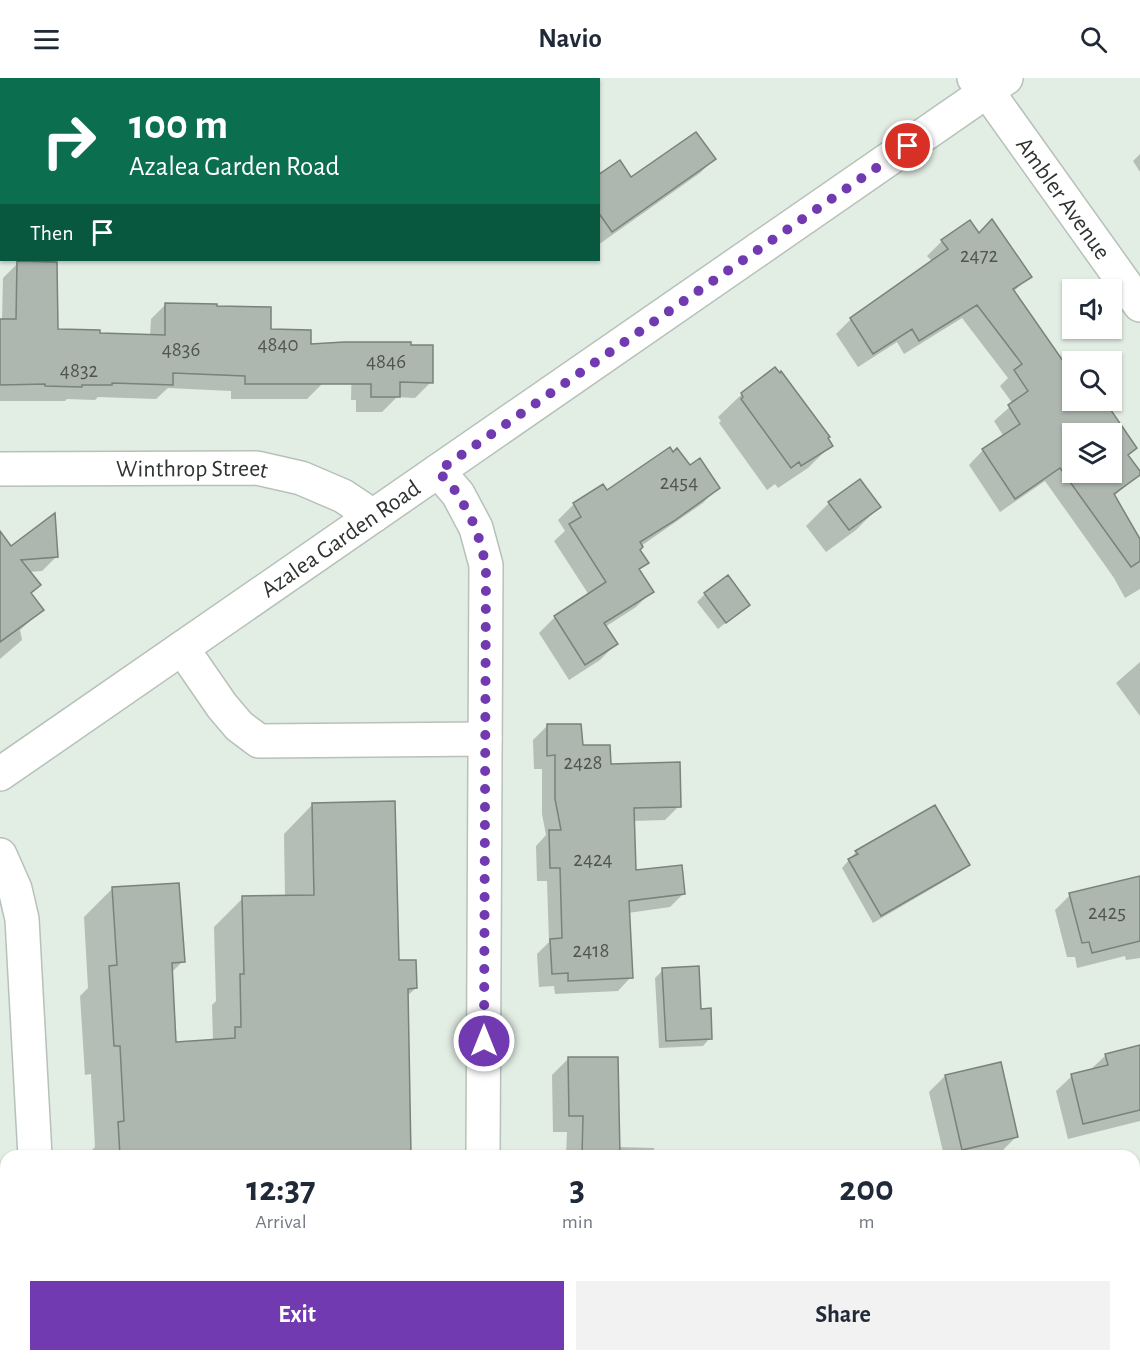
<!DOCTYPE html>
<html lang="en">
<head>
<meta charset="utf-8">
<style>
	:root { --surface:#fff; --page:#f2f2f3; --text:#1f2937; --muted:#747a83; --accent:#723ab0 }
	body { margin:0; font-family:"Alegreya Sans",sans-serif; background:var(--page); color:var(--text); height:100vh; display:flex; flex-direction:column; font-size:22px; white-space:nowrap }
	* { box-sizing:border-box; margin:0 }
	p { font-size:20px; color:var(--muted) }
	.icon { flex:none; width:33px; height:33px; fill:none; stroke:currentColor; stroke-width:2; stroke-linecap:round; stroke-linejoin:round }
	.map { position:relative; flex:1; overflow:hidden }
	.panel { position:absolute; left:0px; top:1072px; width:1140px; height:212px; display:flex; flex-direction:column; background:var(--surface); border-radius:18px 18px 0 0; box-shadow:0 2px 4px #0004 }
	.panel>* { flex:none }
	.hud { position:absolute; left:0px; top:0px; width:600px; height:183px; box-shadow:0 2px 4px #0004; background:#0b6e4f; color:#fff; overflow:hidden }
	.tools { position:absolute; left:1062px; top:201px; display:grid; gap:12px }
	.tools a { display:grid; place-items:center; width:60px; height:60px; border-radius:0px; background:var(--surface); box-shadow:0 2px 4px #0004; font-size:30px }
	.pin { position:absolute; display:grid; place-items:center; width:51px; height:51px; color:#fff; margin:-26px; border:3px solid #fff; border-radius:50%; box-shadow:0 2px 6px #0007 }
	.me { position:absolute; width:66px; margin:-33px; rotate:0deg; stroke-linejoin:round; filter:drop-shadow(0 0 4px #0008) }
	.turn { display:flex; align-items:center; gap:21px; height:126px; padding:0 30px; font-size:27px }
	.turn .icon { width:78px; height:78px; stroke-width:2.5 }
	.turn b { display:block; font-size:42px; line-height:51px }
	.then { display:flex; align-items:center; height:57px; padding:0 30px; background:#0003; gap:12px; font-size:22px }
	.eta { display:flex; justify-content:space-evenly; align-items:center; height:102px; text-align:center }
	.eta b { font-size:36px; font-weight:700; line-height:42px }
	.primary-button { display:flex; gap:12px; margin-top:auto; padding:12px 30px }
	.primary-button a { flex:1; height:69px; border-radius:0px; background:var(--accent); color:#fff; font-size:24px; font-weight:700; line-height:69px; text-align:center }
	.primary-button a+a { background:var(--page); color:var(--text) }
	header { display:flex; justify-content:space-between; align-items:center; height:78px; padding:0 30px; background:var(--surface); font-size:27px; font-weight:700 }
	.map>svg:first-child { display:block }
	.shadow { fill:#0003; fill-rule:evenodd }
	.building { fill:#adb7af; stroke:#79827b; stroke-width:1.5; fill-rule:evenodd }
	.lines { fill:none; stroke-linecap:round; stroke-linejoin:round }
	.minor-casing { stroke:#b7c1b9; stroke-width:36 }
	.major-casing { stroke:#b7c1b9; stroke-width:36 }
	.minor { stroke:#fff; stroke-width:33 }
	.major { stroke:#fff; stroke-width:33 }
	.route { stroke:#723ab0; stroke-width:10; stroke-dasharray:0 18 }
	.labels { text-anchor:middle; stroke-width:4.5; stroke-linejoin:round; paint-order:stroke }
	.number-label { font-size:21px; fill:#4f5550 }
	.street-label { font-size:24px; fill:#303431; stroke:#effaf1 }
</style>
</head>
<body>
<header><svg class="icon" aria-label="menu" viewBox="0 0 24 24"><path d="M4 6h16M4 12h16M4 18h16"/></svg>Navio<svg class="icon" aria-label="search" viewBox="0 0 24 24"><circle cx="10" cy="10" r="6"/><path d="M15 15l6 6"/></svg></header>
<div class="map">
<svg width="1140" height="1283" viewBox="0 0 1140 1283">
	<rect width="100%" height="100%" fill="#e2ede4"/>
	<path class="shadow" d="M1140,76V94L1133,83Z
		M714,81L700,95L598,167V99L631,101Z
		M978,156L1030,198L1013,214L1063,285L1066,283L1072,294V322H1089L1130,374L1127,377L1140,396L1114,418L1140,464V511L1125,520L1114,500L1045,403L1000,434L969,387L983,372L1004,359L994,343L1013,326L1000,308L1008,300L962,240L904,276L897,264L858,289L836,256L851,241L933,184L927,178L942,163ZM1072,356H1112V394H1072Z
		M18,185L56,253L150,258L151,241L166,226L269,252L309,268L322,306L307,321H231V313L168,310L156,321L98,319L95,322L67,321L65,323H0V242H2L3,200Z
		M410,268L431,304L415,320L397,319L382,334H356V322H351L352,281Z
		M742,316L826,361L831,367L808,390L778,410L775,406L767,412L719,345L721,343L718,339Z
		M689,389L718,409L703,425L641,468L639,472L647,484L638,493L652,513L636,529L605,549L616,566L600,582L569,602L539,555L555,539L589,517L554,463L565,453L558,442L574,426L602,408L606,414Z
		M829,425L879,429L856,452L826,474L806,448Z
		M0,478L56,479L42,493L29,494L30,516L42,532L20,552L22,562L0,581Z
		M705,516L748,527L718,551L697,524Z
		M1140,584V638L1116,605Z
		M547,648L679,728L665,742L632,743L634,794L684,815L670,829L628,835L631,899L618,913L555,916L554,908L539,909L537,876L549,864L547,803H537L536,768L546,757L542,736V691H534L533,662Z
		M312,727L398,883L416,910L406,919L410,1078H90V1074L95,1069L91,996L85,997L80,918L88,910L84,839L113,810L183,883L171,895L175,965L213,963L212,927L216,923L214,849L243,820L285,819L284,756Z
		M935,729L968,787L960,794L873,845L842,790L856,774Z
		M1140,800V880L1126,882L1125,878L1077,890L1075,879H1067L1055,832L1070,817Z
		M663,892L700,932L710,960L703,968L659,970L655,900Z
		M1140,969V1043L1068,1061L1056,1013L1072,998L1089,993L1106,977Z
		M569,980L618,1069L654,1070V1078H566L567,1054H553L552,997Z
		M1000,986L1017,1058L1001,1074L982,1078H944L929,1014L945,998Z
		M1134,1201H1140V1276H1134Z
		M16,1278H76L16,1281Z
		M868,1278L775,1279H663V1278Z"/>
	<path class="building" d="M696,54L716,81L612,154L598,134V97L620,82L631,99Z
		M992,141L1032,199L1013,211L1063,283L1071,278L1075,284H1072V322H1104L1137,370L1128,377L1140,393V397L1114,416L1140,461V483L1131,489L1060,390L1015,421L982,371L1020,346L1008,327L1028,313L1014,292L1022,286L977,227L919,263L912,251L873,276L850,240L948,171L941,162L970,142L979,155ZM1072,356H1112V394H1072Z
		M17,183L57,184L58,251L100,252V255L165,257V225L217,226V228L271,229V251L311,252V266L344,264H411V267H433V305L400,304V319H371V306H245V298L173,295V307L112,305V307H82V309L45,308V306L0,307V241H16Z
		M775,289L780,295L781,293L830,359L828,360L833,368L801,388L799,384L791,390L741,321L743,319L741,315Z
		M670,369L673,374L677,370L690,387L700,380L720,410L674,443L640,464L643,469L640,472L649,485L639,491L654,514L604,545L618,566L585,587L554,538L606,504L569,446L581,439L573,425L603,406L607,412Z
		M860,401L881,429L849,452L828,424Z
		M55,435L58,479L21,482L41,507L31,515L44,532L0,564V453L11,468Z
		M728,497L750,527L726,545L704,515Z
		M547,646H581L583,667H610L611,686L680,684L681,729L634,730L636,792L682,787L685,816L629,823L633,900L568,903V895L552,896L550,861L562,860L560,790H550L549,752H561L555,721V677L547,678Z
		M395,723L399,882H416L417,910L408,911L411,1078H120L118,1044L124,1043L120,968H114L109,888L117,887L112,809L179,805L185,884L172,885L176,964L235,960V949H241L240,896H244L242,818L314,817L312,725Z
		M935,727L970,787L881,838L848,781L858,776L855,773Z
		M1140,798V863L1092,875L1089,864L1082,865L1069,815Z
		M699,888L701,931L711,930L712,961L666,963L662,890Z
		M1140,967V1032L1083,1046L1071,996L1108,987L1105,976Z
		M568,979H618L620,1078H582L583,1038H569Z
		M1001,984L1018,1059L962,1072L945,997Z"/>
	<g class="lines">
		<defs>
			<g id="minor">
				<path id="s1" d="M974,0L987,13L1140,227"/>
				<path id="s2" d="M0,391L257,390L301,400L343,418L373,438"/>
				<path d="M438,393L458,416L476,450L486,487L483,1078"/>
				<path d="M182,570L222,628L239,648L259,663L485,661"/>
				<path d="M0,777L15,811L22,841L35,1078"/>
				<path d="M494,1278V1283"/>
			</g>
			<g id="major">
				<path id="s3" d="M0,696L1006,0"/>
			</g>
		</defs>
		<use href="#minor" class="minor-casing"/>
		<use href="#major" class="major-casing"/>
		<use href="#minor" class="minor"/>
		<use href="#major" class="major"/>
	</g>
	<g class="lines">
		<path class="route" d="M484,963L486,487L476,450L458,416L438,393L908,68"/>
	</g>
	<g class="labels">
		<g class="number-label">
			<text x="979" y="184">2472</text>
			<text x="278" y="273">4840</text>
			<text x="181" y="278">4836</text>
			<text x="386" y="290">4846</text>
			<text x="79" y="299">4832</text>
			<text x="679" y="411">2454</text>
			<text x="583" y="691">2428</text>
			<text x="593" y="788">2424</text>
			<text x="1107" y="841">2425</text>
			<text x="591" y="879">2418</text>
		</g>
		<g class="street-label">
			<text dy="8" stroke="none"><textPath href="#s1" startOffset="150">Ambler Avenue</textPath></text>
			<text dy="8" stroke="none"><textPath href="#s2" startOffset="192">Winthrop Street</textPath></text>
			<text dy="8" stroke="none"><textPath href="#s3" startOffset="414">Azalea Garden Road</textPath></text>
		</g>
	</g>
</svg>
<div class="tools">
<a><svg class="icon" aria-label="sound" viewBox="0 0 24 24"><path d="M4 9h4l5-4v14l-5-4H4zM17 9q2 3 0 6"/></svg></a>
<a><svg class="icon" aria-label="search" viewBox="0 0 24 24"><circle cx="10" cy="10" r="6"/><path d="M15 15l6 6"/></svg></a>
<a><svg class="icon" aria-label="layers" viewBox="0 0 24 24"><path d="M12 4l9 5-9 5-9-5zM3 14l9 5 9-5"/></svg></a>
</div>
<div class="pin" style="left:908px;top:68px;background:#d93025"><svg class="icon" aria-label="arrive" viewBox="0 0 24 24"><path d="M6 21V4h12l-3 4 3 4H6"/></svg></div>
<svg class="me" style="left:484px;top:963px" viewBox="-20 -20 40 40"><circle r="17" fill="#723ab0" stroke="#fff" stroke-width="3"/><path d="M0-11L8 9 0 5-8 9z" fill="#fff"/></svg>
<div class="hud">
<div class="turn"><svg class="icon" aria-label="right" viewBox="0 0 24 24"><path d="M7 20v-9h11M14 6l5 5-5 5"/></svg><div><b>100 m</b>Azalea Garden Road</div></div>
<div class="then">Then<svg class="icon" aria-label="arrive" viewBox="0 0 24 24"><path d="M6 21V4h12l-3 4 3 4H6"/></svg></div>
</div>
<section class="panel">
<div class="eta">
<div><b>12:37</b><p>Arrival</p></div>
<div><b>3</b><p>min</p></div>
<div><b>200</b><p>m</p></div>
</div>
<div class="primary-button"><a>Exit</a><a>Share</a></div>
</section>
</div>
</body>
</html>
